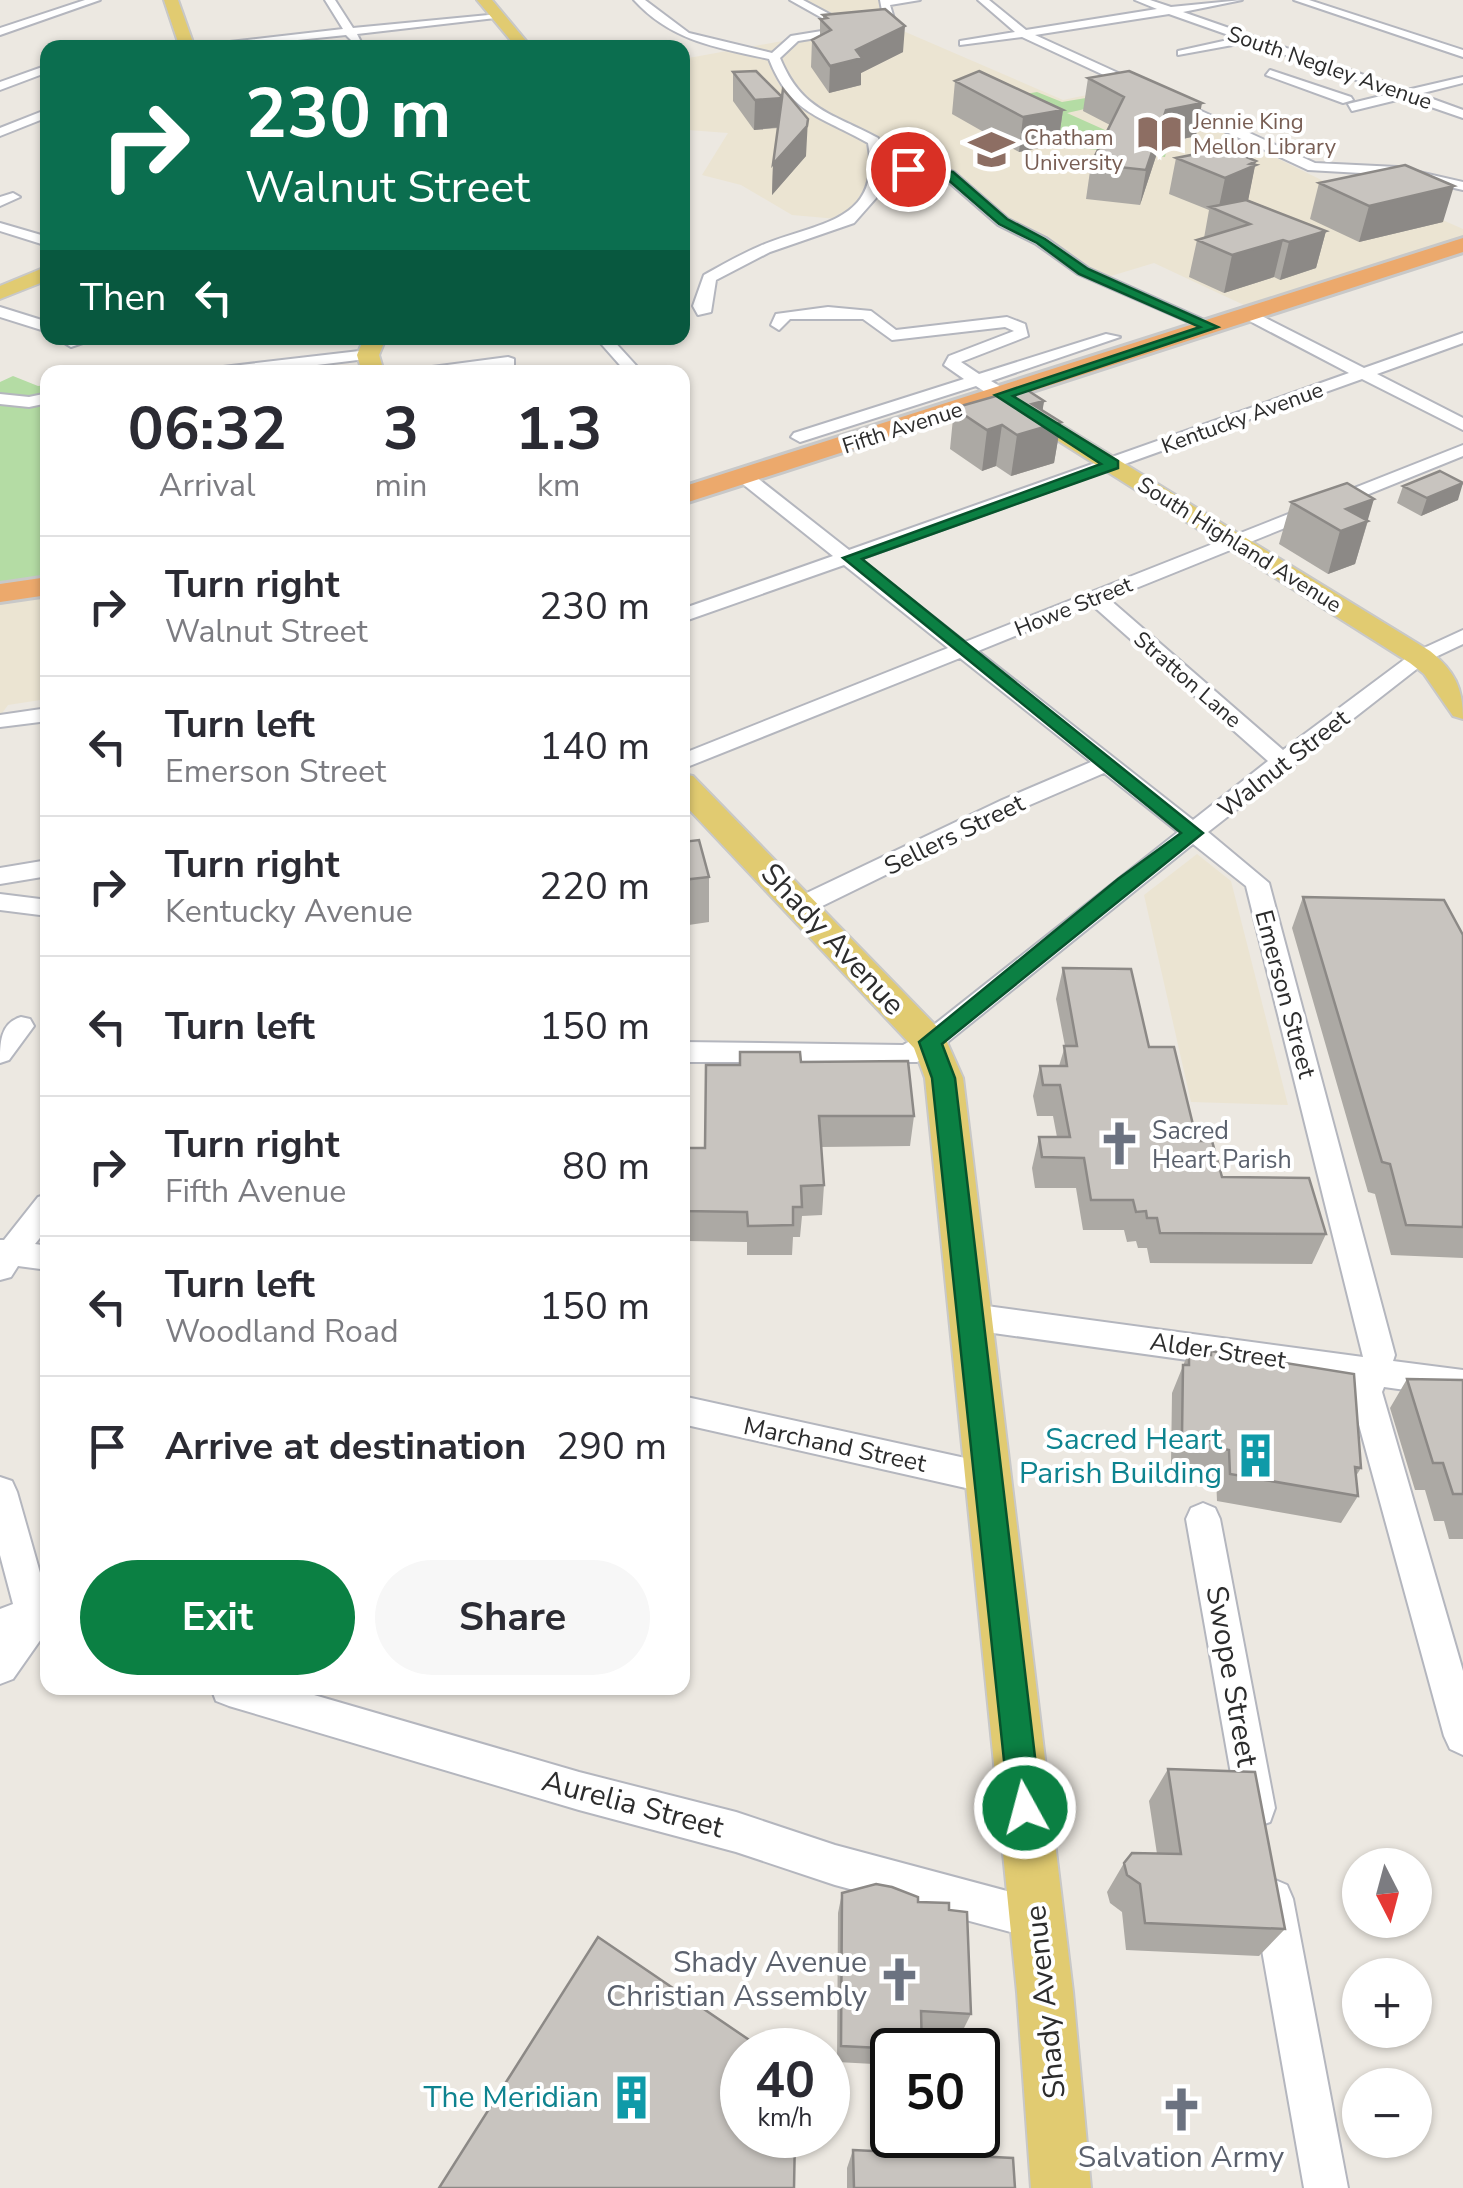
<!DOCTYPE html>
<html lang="en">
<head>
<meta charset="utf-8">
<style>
	:root { --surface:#fff; --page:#f7f7f7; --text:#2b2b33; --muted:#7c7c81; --line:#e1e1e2; --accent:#0b8043 }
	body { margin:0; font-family:"Nunito Sans",sans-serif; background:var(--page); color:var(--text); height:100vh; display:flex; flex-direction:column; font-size:38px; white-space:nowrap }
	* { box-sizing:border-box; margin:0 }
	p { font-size:32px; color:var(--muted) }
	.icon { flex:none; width:55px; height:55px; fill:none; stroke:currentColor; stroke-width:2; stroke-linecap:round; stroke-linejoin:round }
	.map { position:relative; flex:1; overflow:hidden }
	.sheet { position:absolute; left:40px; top:365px; width:650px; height:1330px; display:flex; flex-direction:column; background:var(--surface); border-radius:20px; box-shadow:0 2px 8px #0004 }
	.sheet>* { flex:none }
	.banner { position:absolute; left:40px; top:40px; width:650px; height:305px; border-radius:20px; box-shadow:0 2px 8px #0004; background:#0b6e4f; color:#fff; overflow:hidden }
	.needle { width:65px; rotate:174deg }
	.tools { position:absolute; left:1342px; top:1848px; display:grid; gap:20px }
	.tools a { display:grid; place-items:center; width:90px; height:90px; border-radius:50%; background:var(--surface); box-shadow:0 2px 8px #0004; font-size:50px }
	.speed { position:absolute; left:720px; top:2028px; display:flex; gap:20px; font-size:50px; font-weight:700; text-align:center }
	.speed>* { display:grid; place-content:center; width:130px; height:130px; border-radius:50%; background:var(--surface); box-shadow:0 2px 8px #0004; line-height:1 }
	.speed small { font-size:25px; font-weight:400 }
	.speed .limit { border:5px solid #111; border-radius:15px; background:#fff; color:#111 }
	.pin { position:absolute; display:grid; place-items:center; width:85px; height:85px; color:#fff; margin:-42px; border:5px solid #fff; border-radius:50%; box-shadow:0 2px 10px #0007 }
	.me { position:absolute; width:110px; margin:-55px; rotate:353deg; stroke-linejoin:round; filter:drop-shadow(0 0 8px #0008) }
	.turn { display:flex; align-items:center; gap:35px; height:210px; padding:0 40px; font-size:45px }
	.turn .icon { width:130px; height:130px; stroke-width:2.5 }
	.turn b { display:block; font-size:70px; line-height:85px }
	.then { display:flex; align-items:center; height:95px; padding:0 40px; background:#0003; gap:20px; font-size:38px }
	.eta { display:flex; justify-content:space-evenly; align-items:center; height:170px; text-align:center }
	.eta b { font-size:60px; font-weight:700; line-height:70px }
	.button { display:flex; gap:20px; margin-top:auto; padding:20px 40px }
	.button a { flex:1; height:115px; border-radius:60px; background:var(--accent); color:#fff; font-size:40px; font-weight:700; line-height:115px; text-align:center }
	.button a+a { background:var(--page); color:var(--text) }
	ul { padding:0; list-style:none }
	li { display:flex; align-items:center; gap:30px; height:140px; padding:0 40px; border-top:2px solid var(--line) }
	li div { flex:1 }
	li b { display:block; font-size:38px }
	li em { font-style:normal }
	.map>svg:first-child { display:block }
	.education { fill:#ebe4d2 }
	.green { fill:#b4dca4 }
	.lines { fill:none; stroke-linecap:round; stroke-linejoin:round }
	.minor-casing { stroke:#b4b6be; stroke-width:4 }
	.major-casing { stroke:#c8c8c8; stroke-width:4 }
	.highway-casing { stroke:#c8c8c8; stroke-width:6 }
	.minor { fill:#fff; fill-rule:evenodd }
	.major { fill:#e1cb71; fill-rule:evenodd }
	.highway { fill:#eca96c; fill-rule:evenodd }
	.wall { fill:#aca9a4 }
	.shaded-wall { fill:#8c8986 }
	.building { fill:#c8c4bf; stroke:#8c8986; stroke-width:2.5 }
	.route { fill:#0b8043; stroke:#07532c; stroke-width:2.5 }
	.labels { text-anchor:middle; stroke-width:8; stroke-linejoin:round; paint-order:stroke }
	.far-street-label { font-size:22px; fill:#2c2c2c; stroke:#fff }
	.far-education-label { font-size:22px; fill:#785e54; stroke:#fff; text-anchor:start }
	.street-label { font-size:25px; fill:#2c2c2c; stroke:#fff }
	.worship-label { font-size:25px; fill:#5b616d; stroke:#fff; text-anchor:start }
	.near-street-label { font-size:30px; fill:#2c2c2c; stroke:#fff }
	.near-culture-label { font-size:30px; fill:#0d838f; stroke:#fff; text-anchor:end }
	.near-worship-label { font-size:30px; fill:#5b616d; stroke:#fff; text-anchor:end }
</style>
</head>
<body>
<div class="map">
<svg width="1463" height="2188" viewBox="0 0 1463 2188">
	<rect width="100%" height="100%" fill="#ece8e1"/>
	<path class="education" d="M795,0H915L885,2L887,24L1063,100L1130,86L1354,196L1377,191L1463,229V238L1246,306L1154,263L1101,279L1003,222L949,175L879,168L849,220L792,215L741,185L702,175L728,133L688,130L683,112V59L848,29Z
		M47,597V699L8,705L0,716V604Z
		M1197,854L1231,881L1288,1105L1191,1102L1144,895Z"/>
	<path class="green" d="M1037,92L1062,102L1086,98L1098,106L1067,113L1143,147L1168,143L1165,157L1079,148L999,106L1001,98Z
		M13,376L38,386L48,385L47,578L0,585V382Z"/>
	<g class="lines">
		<defs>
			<path id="minor" d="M85,0H100L0,35V28Z
				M325,0H335L353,28L499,14L504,17L357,34L361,42L356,45L346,35L221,48H177L343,29Z
				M634,0H645L689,33L772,53L791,36L840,28L790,0H803L852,26L884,21L880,0H920L890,5L895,22L889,26L798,41L780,58C802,111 832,113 878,138L885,164L938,166L954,172L1008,219L1046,238L1088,268L1220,327L1207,330L1078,274L1036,244L998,225L944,178L936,174L884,172L876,198L854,223L770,252L716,280L711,312L698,315L693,306L704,275C722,265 741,254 760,246C816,222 883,224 868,143C821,116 791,115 769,59C718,48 671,41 634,0Z
				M978,0H989L1026,30L1157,9L1135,0H1150L1171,7L1242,0L1183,12L1407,90L1463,77V83L1419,94L1463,110V118L1405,98L1352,111L1348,104L1393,93L1249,42L1178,55V51L1237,38L1169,14L1035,35L1315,163L1397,167L1463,182V190L1397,175L1308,170L1022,37L960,45V41L1015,32Z
				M1294,0H1309L1463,50V57Z
				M48,65V72L0,90V82Z
				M1270,70L1351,97L1353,100L1343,103L1266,75Z
				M48,109V117L0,136V128Z
				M13,193L20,197L0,206V197Z
				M0,223L48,237V246L0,231Z
				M0,307L48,322V332L0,317Z
				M828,307L871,311L896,330L1007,317L1025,324L1028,336L961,362L979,374L1106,334L1120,337L991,381L1008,391V399H996L976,386L800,442L791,437L794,433L964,379L944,365L949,356L1014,331L1005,327L892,340L863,319H790L779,330L771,325L776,314Z
				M1244,312H1254L1364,368L1463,333V343L1377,374L1463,418V430L1362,379L860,559L965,642L1463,445V456L1109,599L1283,750L1413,653L1463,630V644L1427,661L1208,832L1269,883L1395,1355L1393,1361L1463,1370V1398L1384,1387L1382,1392L1463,1671V1755L1450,1749L1444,1736L1350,1392L1353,1383L972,1330L961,1326L957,1317L961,1308L972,1304L1363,1357L1246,886L1193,844L939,1049L917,1062H682V1042L903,1045L921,1035L1178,832L1104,773L1018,810L812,911H794L791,905L794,899L1002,800L1091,762L960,658L682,769V754L948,648L844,565L682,622V609L833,556L739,481V473H751L849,550L1349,373L1244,318ZM1092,605L1268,761L1193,820L978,651Z
				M70,338H97L71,347L63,342Z
				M596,338H611L642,372H626Z
				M368,350L376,355L374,358L260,372H215L223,367Z
				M508,357L514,359V365L465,372H424L432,367Z
				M48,393V403L29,407L0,404V394L29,397Z
				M48,708V721L0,727V715Z
				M48,860V876L0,884V868Z
				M0,894L48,900V916L0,910Z
				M21,1017L30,1019L34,1026L9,1060L0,1063C0,1043 0,1023 21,1017Z
				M48,1194V1228L35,1244L48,1246V1270L18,1266L11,1277L0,1280V1240H4L38,1197Z
				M682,1396L988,1463L1000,1467L1005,1478L1000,1489L988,1493L682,1424Z
				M0,1477L12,1481L17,1492L48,1601V1641L41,1639L13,1679L0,1684V1609L13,1604L0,1555Z
				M1203,1503L1215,1508L1220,1519L1275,1808L1270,1822L1256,1827L1242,1822L1237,1808L1186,1519L1191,1508Z
				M211,1688H290L579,1772L736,1812L835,1845L1037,1899L1051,1905L1057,1919L1051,1933L1037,1939L835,1885L736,1852L579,1810L229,1706L216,1701Z
				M1273,1879L1287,1885L1293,1899L1348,2188H1304L1253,1899L1259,1885Z"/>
			<path id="major" d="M164,0H178L195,48H180Z
				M477,0H492L532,48H517Z
				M48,266V280L0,299V286Z
				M364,338H386L379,355L384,372H362L357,355Z
				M1019,399L1430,651C1455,671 1463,688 1463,719L1453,716L1424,674L1410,663L1011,411L1008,406L1011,401Z
				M682,774L693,776L943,1033L963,1078L1073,1992L1091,2188H1031L1017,1992L925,1078L914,1048L682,802Z"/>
			<path id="highway" d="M1463,238V252L682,504V487Z
				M48,577V595L0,602V584Z"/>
		</defs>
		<use href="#minor" class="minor-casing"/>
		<use href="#major" class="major-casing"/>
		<use href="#highway" class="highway-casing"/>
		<use href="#minor" class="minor"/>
		<use href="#major" class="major"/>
		<use href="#highway" class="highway"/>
	</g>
	<path class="wall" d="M823,15L903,52L861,73V85L829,93L811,67L812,40L820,36V19H823Z
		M1129,71L1196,136L1160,144L1140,205L1086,199L1091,164L1110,125L1083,111L1088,78Z
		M733,72L806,156L772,195L773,164L778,128L754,130L733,101Z
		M955,81L1063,110L1058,144L1019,152L952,114Z
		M1176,158L1255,165L1248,200L1326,231L1316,268L1280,280L1274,277L1224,293L1189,277L1197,240L1204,238L1209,210L1169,194Z
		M1319,183L1443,222L1359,242L1310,219Z
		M1044,401L1042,411L1061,422L1054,463L1011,476L996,466L982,471L950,449L954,408Z
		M1403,486L1458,500L1421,516L1397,503Z
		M1291,502L1368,521L1355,564L1328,574L1279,544Z
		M682,842L709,877V922L682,926Z
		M1303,897L1463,935V1258L1391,1255L1375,1194L1368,1192L1292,928Z
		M1063,968L1149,1047L1197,1141L1222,1177L1326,1234L1312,1264L1150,1263L1147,1248H1138L1136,1241L1127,1242L1124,1230H1083L1076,1188H1035L1032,1168L1039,1137H1057L1053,1116H1037L1033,1096L1040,1066H1059L1065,1046L1056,999Z
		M801,1062L914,1116L910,1146L821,1147L824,1185L822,1215L802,1216L800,1237H793L792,1255H747V1242L686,1241L685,1220H682V1148H705L740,1065Z
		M1189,1351L1209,1354L1211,1351L1361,1468L1356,1476L1358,1496L1341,1523L1217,1501L1216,1477L1206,1475V1470L1171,1464L1172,1393Z
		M1407,1379L1463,1380V1539H1449L1444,1521H1434L1425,1490H1415L1390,1408Z
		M1168,1769L1285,1929L1259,1956L1126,1950L1122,1912L1110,1903L1107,1892L1124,1863L1157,1854L1149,1801Z
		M842,1893L918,1902L949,1910L971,2014L963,2030L921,2028L922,2050H892V2065L837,2062L838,1913Z
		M853,2150L1015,2188H847V2168Z"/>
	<path class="shaded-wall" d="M905,26L903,52L861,73V85L829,93L830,66L856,50Z
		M782,98L781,127L754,130L755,100Z
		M1202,103L1196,136L1160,144L1140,205L1146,170L1166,110Z
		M1063,110L1058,144L1019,152L1023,117Z
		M808,119L806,156L772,195L773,164Z
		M1256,161L1248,201L1218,211L1225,178Z
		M1454,186L1443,222L1359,242L1369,206Z
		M1326,231L1316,268L1280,280L1289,242Z
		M1283,240L1274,277L1224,293L1232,255Z
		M1044,401L1040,428L1061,422L1054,463L1011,476L1017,435L1032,404Z
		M1002,425L996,466L982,471L987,430Z
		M1463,483L1458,500L1421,516L1427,498Z
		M1374,499L1355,564L1328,574L1346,509Z"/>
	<path class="building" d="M885,9L905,26L856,50L862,58L830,66L812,40L831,30L820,19L827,18L823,15Z
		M756,71L782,97L783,89L808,119L807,126L773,164L782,98L755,100L733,72Z
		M979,71L1063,110L1023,117L955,81Z
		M1129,71L1202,103L1166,110L1146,170L1091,164L1124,97L1088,78Z
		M1226,148L1256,161L1250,164L1256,165L1225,178L1176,158Z
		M1405,165L1454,186L1369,206L1319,183Z
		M1246,200L1326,231L1289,242L1283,240L1232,255L1197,240L1250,224L1210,207Z
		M1024,388L1044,401L1032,404L1061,422L1017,435L1002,425L987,430L954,408Z
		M1440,471L1463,483L1427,498L1403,486Z
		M1347,483L1374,499L1346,509L1368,521L1341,531L1291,502Z
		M699,840L709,877L682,880V842Z
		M1303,897L1444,900L1463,935V1227L1406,1225L1390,1164L1382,1162Z
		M1063,968L1131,969L1149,1047H1174L1197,1141H1212L1222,1177L1309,1178L1326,1234L1160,1233L1157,1218H1147L1146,1211L1136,1212L1133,1200H1091L1084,1158L1042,1157L1039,1137H1070L1060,1085H1043L1040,1066H1067L1064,1046H1077Z
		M740,1052H800L801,1062L908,1061L914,1116H819L824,1185L801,1186L802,1207H793V1225L748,1226L747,1212L684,1211L685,1190H682V1148H705L706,1065H740Z
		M1189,1351L1211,1355V1351L1354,1374L1361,1468L1355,1467L1358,1496L1230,1474L1229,1450L1219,1448V1442L1182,1436L1183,1365H1189Z
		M1407,1379L1463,1380V1494H1453L1443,1463H1433Z
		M1168,1769L1255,1772L1285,1929L1145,1923L1140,1884L1127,1875L1124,1863L1132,1853L1181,1854Z
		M876,1884L892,1887L918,1897V1902L949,1903V1910L967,1912L971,2014L921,2011L922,2050L841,2046L842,1893Z
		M598,1937L764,2050H742V2135H795L794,2188H439Z
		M853,2150L1013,2158L1015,2188H854Z"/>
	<path class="route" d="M908,166L953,172L1007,219L1045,239L1088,269L1218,327L1013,396L1118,461V468L862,559L1203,833L942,1044L955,1078L1041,1808L1036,1820L1025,1824L1013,1820L1009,1808L932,1078L919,1042L1118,879L1181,833L843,558L1101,464L995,395L1200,327L1079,274L1037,243L999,224L946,178L905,172Z"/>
	<defs>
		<symbol id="library-bare" viewBox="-9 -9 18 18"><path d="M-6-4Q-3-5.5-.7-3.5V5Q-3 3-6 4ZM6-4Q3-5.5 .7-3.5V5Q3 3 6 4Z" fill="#8d6e63" stroke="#fff" stroke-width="2.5" paint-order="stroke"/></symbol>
		<symbol id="university-bare" viewBox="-9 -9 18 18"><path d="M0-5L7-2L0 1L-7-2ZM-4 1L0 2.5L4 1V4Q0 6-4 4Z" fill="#8d6e63" stroke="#fff" stroke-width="2.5" paint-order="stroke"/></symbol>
		<symbol id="church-bare" viewBox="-9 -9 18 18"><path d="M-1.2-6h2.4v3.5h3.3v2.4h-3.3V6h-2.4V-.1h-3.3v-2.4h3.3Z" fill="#6b7280" stroke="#fff" stroke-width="2.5" paint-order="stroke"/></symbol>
		<symbol id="building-bare" viewBox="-9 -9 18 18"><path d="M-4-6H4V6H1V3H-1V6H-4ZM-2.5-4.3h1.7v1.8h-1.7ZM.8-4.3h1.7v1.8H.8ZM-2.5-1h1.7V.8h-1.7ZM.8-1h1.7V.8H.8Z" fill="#0f9aa8" stroke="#fff" stroke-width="2.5" paint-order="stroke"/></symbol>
	</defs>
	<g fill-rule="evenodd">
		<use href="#library-bare" x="1128" y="102" width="63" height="63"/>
		<use href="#university-bare" x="960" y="118" width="63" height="63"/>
		<use href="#church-bare" x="1088" y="1112" width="63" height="63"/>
		<use href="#building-bare" x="1224" y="1424" width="63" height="63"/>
		<use href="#church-bare" x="868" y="1948" width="63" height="63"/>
		<use href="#building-bare" x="600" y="2066" width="63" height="63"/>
		<use href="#church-bare" x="1150" y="2078" width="63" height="63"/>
	</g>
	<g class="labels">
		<g class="far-street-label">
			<text transform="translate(1330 67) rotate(19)" y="8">South Negley Avenue</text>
			<text transform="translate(1242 417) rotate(-20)" y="8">Kentucky Avenue</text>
			<text transform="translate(902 427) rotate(-18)" y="8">Fifth Avenue</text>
			<text transform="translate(1240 544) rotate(32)" y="8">South Highland Avenue</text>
			<text transform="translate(1073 606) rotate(-22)" y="8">Howe Street</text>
			<text transform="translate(1188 679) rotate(41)" y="8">Stratton Lane</text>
		</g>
		<g class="far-education-label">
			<text x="1193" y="129">Jennie King<tspan x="1193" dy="25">Mellon Library</tspan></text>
			<text x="1024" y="145">Chatham<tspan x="1024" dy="25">University</tspan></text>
		</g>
		<g class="street-label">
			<text transform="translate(1283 763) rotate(-38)" y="9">Walnut Street</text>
			<text transform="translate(954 834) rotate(-26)" y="9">Sellers Street</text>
			<text transform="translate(1286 994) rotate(75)" y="9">Emerson Street</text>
			<text transform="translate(1218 1350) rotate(8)" y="9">Alder Street</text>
			<text transform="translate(835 1444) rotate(12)" y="9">Marchand Street</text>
		</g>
		<g class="worship-label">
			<text x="1152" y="1139">Sacred<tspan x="1152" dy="29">Heart Parish</tspan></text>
		</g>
		<g class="near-street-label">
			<text transform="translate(833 939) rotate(47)" y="10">Shady Avenue</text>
			<text transform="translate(1232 1676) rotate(80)" y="10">Swope Street</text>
			<text transform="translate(633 1804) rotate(15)" y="10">Aurelia Street</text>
			<text transform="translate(1045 2002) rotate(-96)" y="10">Shady Avenue</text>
		</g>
		<g class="near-culture-label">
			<text x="1222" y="1449">Sacred Heart<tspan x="1222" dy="34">Parish Building</tspan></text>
			<text x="599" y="2107">The Meridian</text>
		</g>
		<g class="near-worship-label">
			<text x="867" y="1972">Shady Avenue<tspan x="867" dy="34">Christian Assembly</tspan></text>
			<text x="1181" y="2167" text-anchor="middle">Salvation Army</text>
		</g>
	</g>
</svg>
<div class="tools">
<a><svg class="needle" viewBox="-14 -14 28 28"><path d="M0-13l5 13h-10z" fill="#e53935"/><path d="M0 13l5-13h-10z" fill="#7c7c81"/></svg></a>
<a>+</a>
<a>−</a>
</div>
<div class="speed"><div>40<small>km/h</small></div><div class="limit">50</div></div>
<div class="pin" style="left:908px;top:169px;background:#d93025"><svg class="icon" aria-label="arrive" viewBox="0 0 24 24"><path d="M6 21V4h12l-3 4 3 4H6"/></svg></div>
<svg class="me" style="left:1025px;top:1808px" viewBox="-20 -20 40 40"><circle r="17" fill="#0b8043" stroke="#fff" stroke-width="3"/><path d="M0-11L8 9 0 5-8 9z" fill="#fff"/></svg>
<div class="banner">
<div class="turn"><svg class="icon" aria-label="right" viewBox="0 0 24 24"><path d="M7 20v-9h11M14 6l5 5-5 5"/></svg><div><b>230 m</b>Walnut Street</div></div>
<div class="then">Then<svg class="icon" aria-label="left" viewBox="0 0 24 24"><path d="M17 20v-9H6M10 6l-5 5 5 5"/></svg></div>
</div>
<section class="sheet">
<div class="eta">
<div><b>06:32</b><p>Arrival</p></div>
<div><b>3</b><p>min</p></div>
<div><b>1.3</b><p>km</p></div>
</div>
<ul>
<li><svg class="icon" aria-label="right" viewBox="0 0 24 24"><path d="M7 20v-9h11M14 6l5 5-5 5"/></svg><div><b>Turn right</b><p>Walnut Street</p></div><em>230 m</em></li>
<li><svg class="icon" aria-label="left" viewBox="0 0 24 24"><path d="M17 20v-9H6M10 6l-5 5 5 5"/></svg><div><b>Turn left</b><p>Emerson Street</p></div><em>140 m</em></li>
<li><svg class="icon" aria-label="right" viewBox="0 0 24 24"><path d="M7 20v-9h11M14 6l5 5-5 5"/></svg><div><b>Turn right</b><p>Kentucky Avenue</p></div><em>220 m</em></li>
<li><svg class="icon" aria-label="left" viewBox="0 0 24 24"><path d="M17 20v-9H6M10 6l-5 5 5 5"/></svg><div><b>Turn left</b></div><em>150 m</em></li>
<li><svg class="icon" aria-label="right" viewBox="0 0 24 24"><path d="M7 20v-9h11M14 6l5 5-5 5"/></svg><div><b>Turn right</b><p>Fifth Avenue</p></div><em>80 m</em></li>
<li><svg class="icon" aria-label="left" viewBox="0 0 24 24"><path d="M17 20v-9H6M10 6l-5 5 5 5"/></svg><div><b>Turn left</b><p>Woodland Road</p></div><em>150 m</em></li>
<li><svg class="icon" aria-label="arrive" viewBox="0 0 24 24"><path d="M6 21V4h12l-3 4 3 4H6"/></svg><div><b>Arrive at destination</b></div><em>290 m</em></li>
</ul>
<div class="button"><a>Exit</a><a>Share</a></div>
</section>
</div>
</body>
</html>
